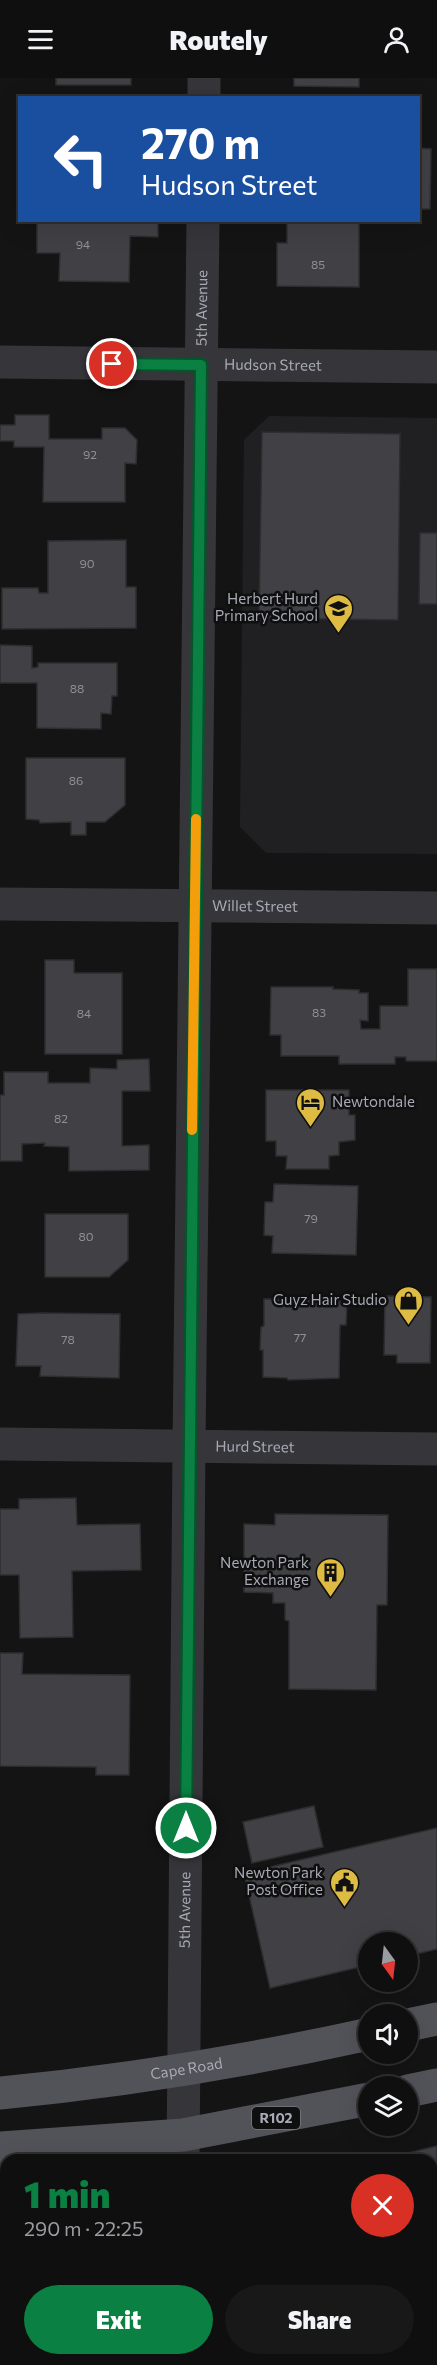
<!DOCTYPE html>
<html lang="en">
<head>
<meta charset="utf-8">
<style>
	:root { --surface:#0f0f10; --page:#181819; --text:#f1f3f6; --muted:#9b9c9f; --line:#2f2f30; --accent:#0b8043 }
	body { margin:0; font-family:Commissioner,sans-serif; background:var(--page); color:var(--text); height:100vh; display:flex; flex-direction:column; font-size:22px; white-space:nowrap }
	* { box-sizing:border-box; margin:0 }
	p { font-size:20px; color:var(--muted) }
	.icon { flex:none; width:33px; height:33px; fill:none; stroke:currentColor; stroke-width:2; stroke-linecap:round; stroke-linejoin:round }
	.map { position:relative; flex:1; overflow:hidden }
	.details { position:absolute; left:0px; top:2076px; width:438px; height:212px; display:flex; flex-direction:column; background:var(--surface); border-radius:18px 18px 0 0; box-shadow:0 6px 24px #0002,0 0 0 2px var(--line) }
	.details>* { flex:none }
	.hud { position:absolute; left:18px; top:18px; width:402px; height:126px; border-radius:0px; box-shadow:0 6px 24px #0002,0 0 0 2px var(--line); background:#1a4fa0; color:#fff; overflow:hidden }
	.needle { width:39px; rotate:165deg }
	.buttons { position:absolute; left:358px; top:1854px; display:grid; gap:12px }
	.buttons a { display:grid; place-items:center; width:60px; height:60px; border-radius:50%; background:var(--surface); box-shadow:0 6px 24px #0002,0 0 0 2px var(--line); font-size:30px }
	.pin { position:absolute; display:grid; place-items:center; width:51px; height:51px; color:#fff; margin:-26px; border:3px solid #fff; border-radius:50%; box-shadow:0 2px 6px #0007 }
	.me { position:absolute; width:66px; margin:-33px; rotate:0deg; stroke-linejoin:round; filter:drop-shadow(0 0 4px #0008) }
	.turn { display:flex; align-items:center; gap:21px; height:126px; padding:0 24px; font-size:27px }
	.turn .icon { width:78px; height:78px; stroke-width:2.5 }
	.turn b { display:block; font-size:42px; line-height:51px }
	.round { display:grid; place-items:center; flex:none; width:63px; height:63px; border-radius:32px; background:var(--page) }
	.overview { display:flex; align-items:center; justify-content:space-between; height:102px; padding:0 24px }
	h1 { font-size:36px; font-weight:800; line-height:45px; color:var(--accent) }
	.action { display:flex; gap:12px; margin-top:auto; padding:12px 24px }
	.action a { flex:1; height:69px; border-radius:36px; background:var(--accent); color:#fff; font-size:24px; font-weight:800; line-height:69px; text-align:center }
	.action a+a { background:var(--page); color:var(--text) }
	header { display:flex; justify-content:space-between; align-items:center; height:78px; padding:0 24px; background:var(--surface); font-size:27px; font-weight:800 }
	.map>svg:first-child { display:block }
	.built { fill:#202022 }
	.building { fill:#414145; stroke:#2e2e31; stroke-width:1.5 }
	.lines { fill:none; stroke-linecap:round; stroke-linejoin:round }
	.service { stroke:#35353a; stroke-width:20 }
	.minor { stroke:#35353a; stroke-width:33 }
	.primary { stroke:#525259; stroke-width:33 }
	.route-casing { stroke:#07532c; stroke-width:15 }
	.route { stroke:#0b8043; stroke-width:10 }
	.slow { stroke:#f59e0b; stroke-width:10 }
	.labels { text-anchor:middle; stroke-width:5; stroke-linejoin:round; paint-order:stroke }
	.number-label { font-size:12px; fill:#8e9098 }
	.shield { fill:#0f0f10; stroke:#797c83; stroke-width:1.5 }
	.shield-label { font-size:14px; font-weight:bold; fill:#a7aab4 }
	.street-label { font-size:15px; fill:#a7aab4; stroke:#0f0f10 }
	.poi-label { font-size:15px; fill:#a7aab4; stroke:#0f0f10; text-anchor:end }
</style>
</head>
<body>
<header><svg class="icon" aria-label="menu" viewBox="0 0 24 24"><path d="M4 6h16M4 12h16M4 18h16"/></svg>Routely<svg class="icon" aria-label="person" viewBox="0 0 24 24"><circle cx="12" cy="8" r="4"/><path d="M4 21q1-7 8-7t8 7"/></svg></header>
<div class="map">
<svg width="437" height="2287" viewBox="0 0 437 2287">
	<rect width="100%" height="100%" fill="#141415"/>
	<path class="built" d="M269,338L437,340V776L266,775L240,749L244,362Z"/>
	<path class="building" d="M56,0H131V7H56Z
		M294,0H359V9L294,8Z
		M418,70L431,71L430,131H418Z
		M37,142H158V159L130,158L129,204L59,203L60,175H37Z
		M287,143L359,144V209L277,208V165H287Z
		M15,337H49V361H102V350H125L137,362L136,386L125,385V424H43L44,369H14V363H0V347H15Z
		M262,354L400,356L398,542L259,540Z
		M420,455H437V526H419Z
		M126,462V509H136V550L2,551V510H38L39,515H48V463Z
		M0,567L32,568V590L38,589V585H117V618H112L111,636L101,635V651L37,650V605H0Z
		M26,680H125V727L105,744H86V757H71V744L40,745L39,742L26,741Z
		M45,882H74V895H122V976H45Z
		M408,891H437V983H406V979H395V986H339V978H281V957H270L271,909H333V911L359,912V915H368V943L360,942L361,951H380V928H408Z
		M149,981L150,1013H122V1068L149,1067V1092L69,1093V1069L44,1068L45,1065L22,1066V1083H0V1017H4V994H48V1005H90V990L117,991V982Z
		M266,1012H349V1037H355V1062L339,1064V1077L329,1078V1091H286L287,1078H276V1063H266Z
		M274,1106L358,1108L356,1177L272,1175L273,1158L264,1157L265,1124H273Z
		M45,1136H128V1182L109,1199H45Z
		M385,1218L431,1219L430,1285H397V1277H384Z
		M264,1221L340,1222V1226L347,1225L346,1247H340L339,1300L288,1302L287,1300L263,1299V1272H260L261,1249L264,1248Z
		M42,1235L120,1236L119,1300L40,1298L41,1288H16L18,1236Z
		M76,1420L77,1447L140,1446L141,1492L72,1493L73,1559L20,1560L19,1497H0V1431H19V1421Z
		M275,1436L388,1437L387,1527H377L376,1612L289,1611V1543L285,1542V1525H273V1515L244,1514V1446L275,1447Z
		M0,1575H23L22,1596L130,1597L129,1697H96V1689L0,1688Z
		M314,1728L323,1769L252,1785L243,1744Z
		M437,1750V1871L408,1878V1864H369V1887L270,1910L244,1795Z
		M437,2068V2179L432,2180V2082H379Z
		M6,2161V2250H0V2162Z"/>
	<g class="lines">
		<path class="service" d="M51,2287L78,2282"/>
		<g class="minor">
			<path d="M204,20V0"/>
			<path id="s1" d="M0,284L437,289"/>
			<path id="s2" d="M0,826L437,830"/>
			<path id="s3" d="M0,1366L437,1371"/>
			<path id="s4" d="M183,2082L189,1369L203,142"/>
			<path d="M432,2245L437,2243"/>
			<path d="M182,2287V2282"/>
			<path d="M341,2287L353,2282"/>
		</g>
		<g class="primary">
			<path d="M408,1947L437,1941"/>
			<path d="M408,2013L437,2007"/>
			<path id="s5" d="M0,2015C125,2003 247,1983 369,1956"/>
			<path d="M0,2070L183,2057L369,2021"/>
		</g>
	</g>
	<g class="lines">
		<defs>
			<path id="route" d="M112,286L201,287L186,1750"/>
		</defs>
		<use href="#route" class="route-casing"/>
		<use href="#route" class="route"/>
		<path class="slow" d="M192,1052L196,741"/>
	</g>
	<defs>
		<symbol id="school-pin" viewBox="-11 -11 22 30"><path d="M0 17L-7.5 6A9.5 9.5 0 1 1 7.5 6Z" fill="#debb43" stroke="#0f0f10"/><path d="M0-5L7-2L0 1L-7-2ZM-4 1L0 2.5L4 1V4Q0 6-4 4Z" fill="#111"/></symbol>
		<symbol id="hotel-pin" viewBox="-11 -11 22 30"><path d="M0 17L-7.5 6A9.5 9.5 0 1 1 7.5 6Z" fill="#debb43" stroke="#0f0f10"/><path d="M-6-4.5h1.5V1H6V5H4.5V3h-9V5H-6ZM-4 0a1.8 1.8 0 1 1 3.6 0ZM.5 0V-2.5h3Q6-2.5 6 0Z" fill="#111"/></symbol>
		<symbol id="shop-pin" viewBox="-11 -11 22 30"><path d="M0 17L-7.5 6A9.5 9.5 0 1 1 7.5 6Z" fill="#debb43" stroke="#0f0f10"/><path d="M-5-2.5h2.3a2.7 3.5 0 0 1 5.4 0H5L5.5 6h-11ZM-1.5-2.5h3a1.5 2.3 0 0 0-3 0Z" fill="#111"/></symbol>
		<symbol id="building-pin" viewBox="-11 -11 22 30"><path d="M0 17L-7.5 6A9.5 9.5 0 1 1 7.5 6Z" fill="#debb43" stroke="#0f0f10"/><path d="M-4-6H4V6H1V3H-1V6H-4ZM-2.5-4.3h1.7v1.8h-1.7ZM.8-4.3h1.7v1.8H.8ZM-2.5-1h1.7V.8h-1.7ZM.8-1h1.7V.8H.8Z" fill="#111"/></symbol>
		<symbol id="civic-pin" viewBox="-11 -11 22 30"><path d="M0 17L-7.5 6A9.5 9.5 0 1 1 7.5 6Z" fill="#debb43" stroke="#0f0f10"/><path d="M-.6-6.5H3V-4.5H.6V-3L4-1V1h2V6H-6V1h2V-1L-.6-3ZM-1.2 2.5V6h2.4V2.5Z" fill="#111"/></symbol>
	</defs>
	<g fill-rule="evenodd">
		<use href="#school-pin" x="322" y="514" width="33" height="45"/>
		<use href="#hotel-pin" x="294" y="1008" width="33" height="45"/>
		<use href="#shop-pin" x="392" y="1206" width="33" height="45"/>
		<use href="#building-pin" x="314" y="1478" width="33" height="45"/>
		<use href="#civic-pin" x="328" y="1788" width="33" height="45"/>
	</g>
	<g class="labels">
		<g class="number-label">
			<text x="83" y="171">94</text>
			<text x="318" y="191">85</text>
			<text x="90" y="381">92</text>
			<text x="87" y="490">90</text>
			<text x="77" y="615">88</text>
			<text x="76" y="707">86</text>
			<text x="319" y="939">83</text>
			<text x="84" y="940">84</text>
			<text x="61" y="1045">82</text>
			<text x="311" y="1145">79</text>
			<text x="86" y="1163">80</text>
			<text x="300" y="1264">77</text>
			<text x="68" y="1266">78</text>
		</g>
		<rect class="shield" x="252" y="2029" width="48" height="22" rx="4.5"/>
		<g class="shield-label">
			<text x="276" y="2045">R102</text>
		</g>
		<g class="street-label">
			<text dy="5" stroke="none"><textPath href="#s4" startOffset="1852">5th Avenue</textPath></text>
			<text dy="5" stroke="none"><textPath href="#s1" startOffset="273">Hudson Street</textPath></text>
			<text dy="5" stroke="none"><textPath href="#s2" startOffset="255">Willet Street</textPath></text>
			<text dy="5" stroke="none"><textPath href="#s3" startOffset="255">Hurd Street</textPath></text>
			<text dy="5" stroke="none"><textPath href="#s4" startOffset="250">5th Avenue</textPath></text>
			<text dy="5" stroke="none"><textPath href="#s5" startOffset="188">Cape Road</textPath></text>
		</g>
		<g class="poi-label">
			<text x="318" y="526">Herbert Hurd<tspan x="318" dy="17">Primary School</tspan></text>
			<text x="332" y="1029" text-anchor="start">Newtondale</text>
			<text x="387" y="1227">Guyz Hair Studio</text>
			<text x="309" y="1490">Newton Park<tspan x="309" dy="17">Exchange</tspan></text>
			<text x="323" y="1800">Newton Park<tspan x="323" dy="17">Post Office</tspan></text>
		</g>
	</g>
</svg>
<div class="buttons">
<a><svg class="needle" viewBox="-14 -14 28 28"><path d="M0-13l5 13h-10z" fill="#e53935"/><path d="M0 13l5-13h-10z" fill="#9b9c9f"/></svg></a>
<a><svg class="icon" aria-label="sound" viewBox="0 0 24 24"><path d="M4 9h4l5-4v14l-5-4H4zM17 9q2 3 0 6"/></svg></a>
<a><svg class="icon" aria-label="layers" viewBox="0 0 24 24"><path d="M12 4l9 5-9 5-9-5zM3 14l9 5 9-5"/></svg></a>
</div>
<div class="pin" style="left:112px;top:286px;background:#d93025"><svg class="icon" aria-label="arrive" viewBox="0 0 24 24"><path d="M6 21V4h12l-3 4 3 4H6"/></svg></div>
<svg class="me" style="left:186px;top:1750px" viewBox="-20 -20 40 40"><circle r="17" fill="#0b8043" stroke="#fff" stroke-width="3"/><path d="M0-11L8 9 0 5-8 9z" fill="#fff"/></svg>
<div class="hud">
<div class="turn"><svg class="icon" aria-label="left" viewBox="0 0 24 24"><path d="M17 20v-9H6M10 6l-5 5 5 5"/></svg><div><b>270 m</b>Hudson Street</div></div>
</div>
<section class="details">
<div class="overview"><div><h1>1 min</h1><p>290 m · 22:25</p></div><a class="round" style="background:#d93025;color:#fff"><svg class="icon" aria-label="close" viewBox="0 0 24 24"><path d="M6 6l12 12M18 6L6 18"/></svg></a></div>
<div class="action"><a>Exit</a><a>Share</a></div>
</section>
</div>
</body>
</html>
